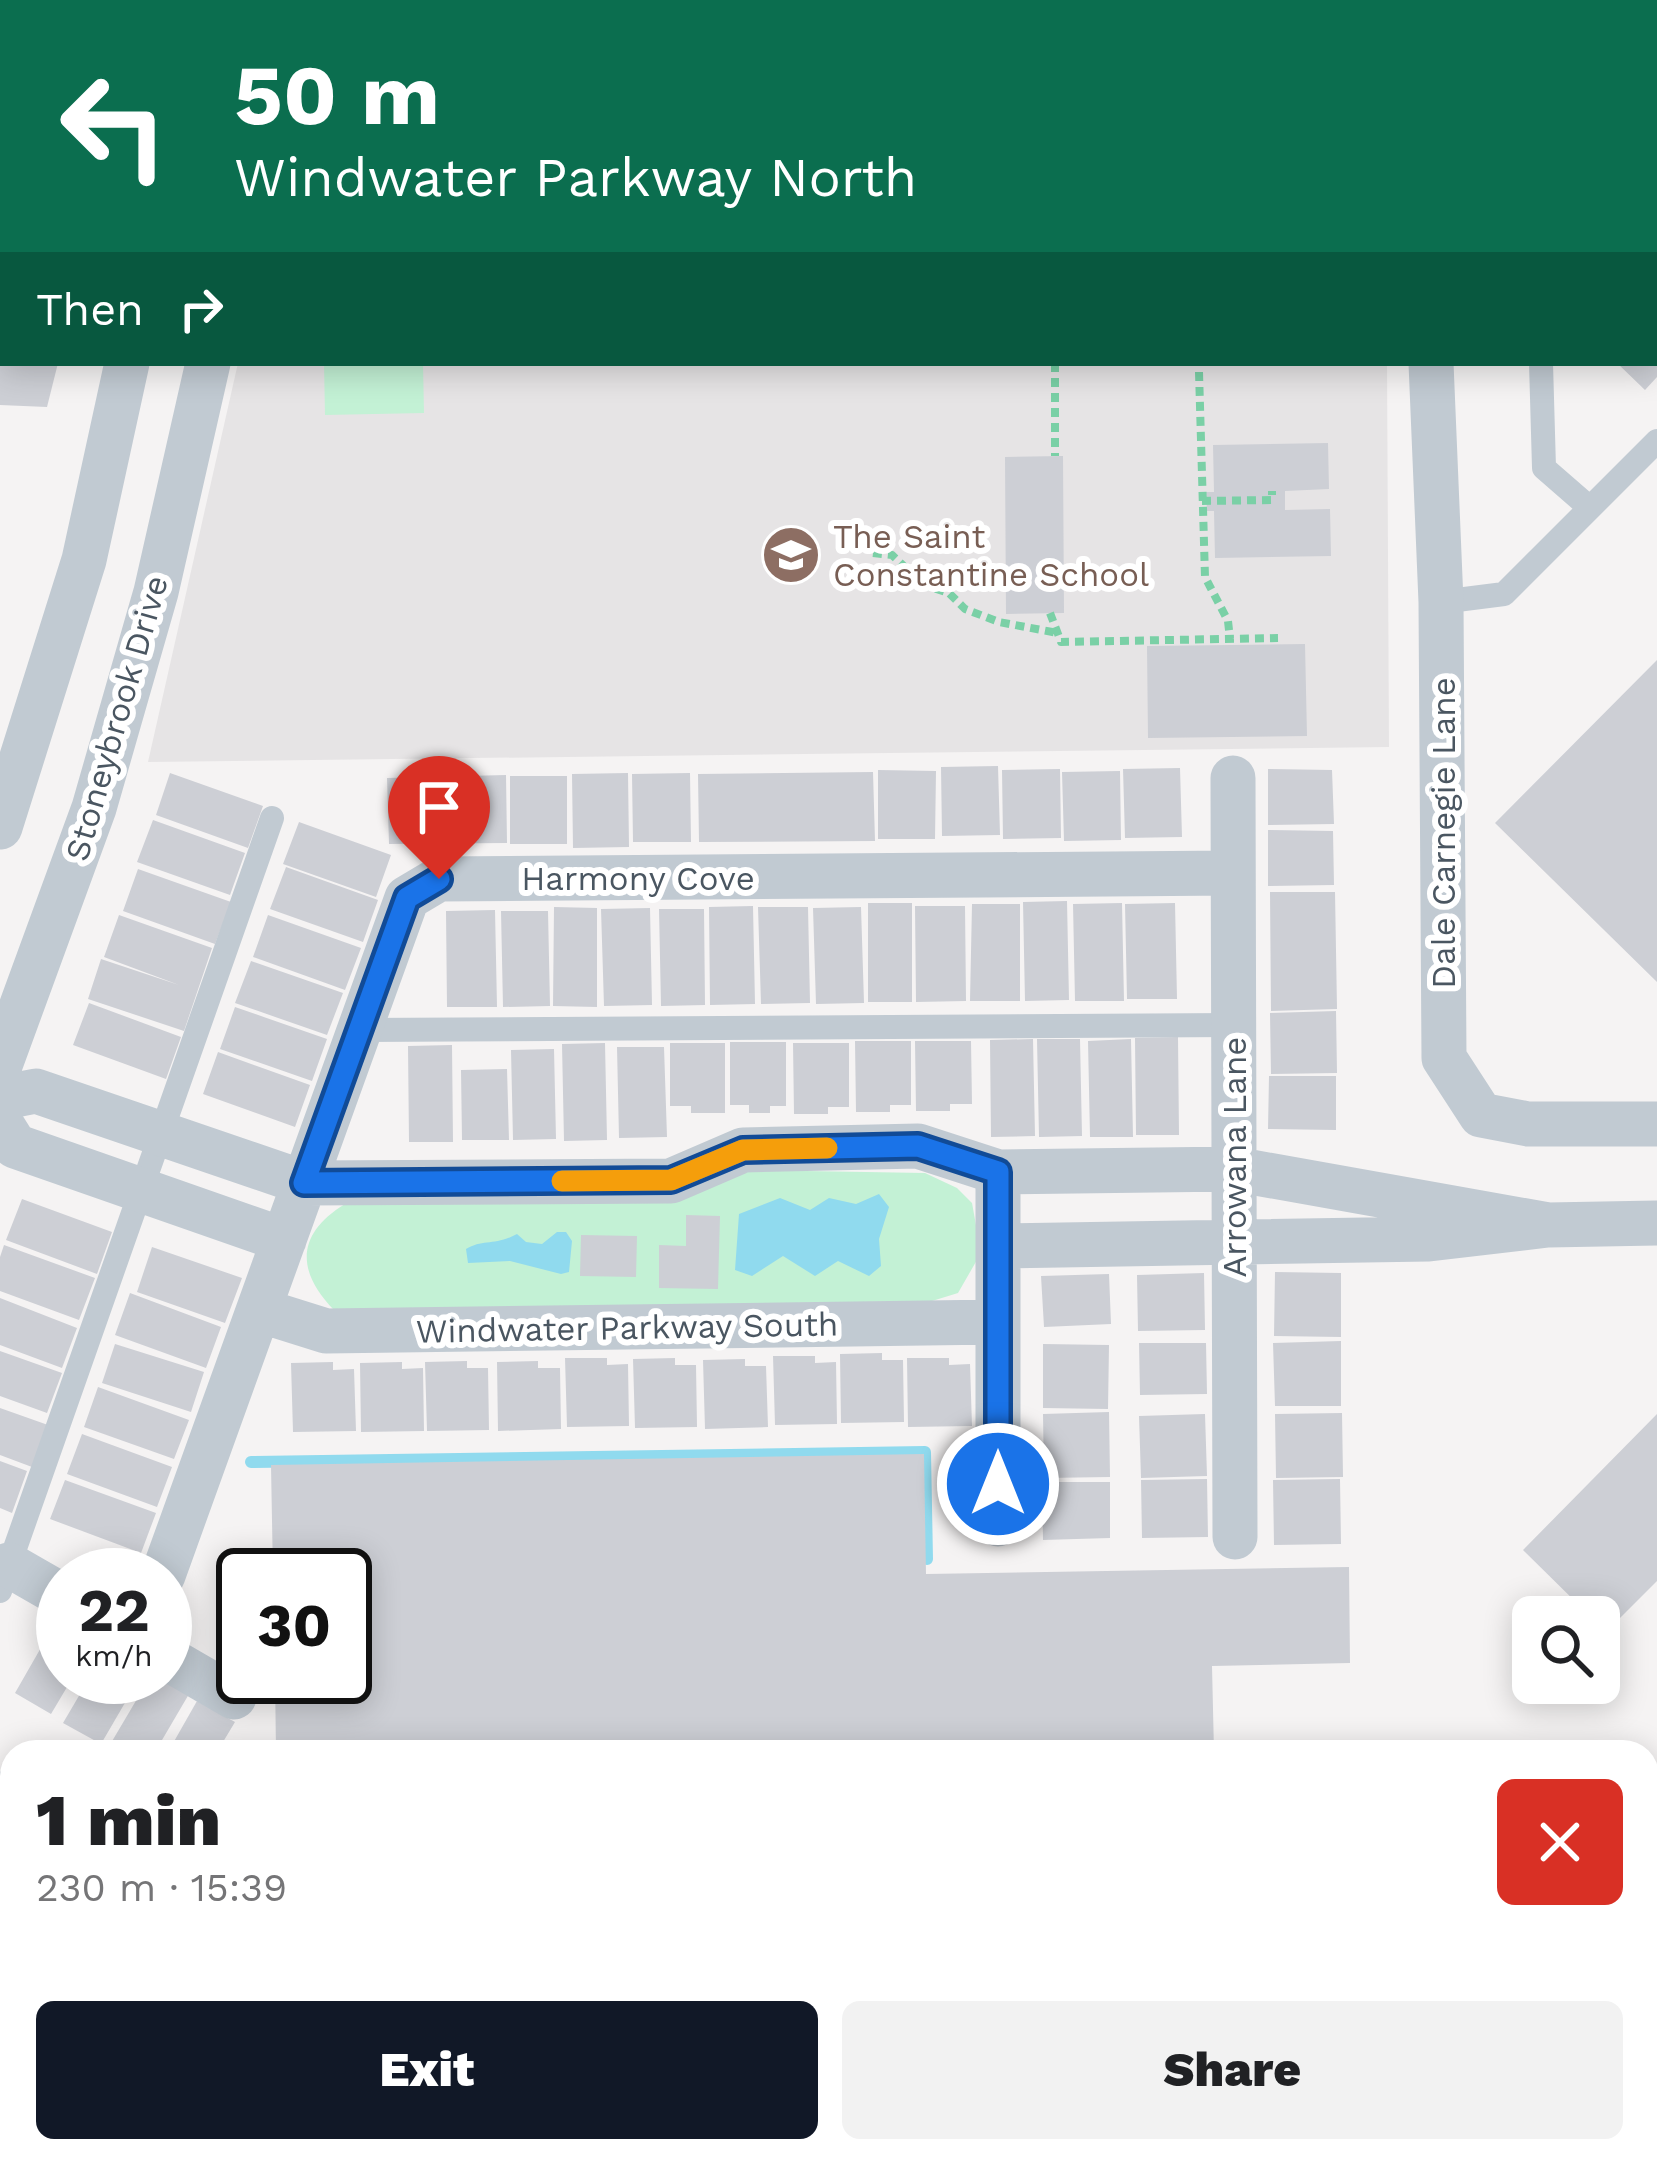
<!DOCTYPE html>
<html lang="en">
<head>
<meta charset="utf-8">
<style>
	:root { --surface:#fff; --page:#f2f2f2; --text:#202124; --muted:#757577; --accent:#111827 }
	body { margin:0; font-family:"Work Sans",sans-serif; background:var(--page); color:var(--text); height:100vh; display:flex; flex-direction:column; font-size:45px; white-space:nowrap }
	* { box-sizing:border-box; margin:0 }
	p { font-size:39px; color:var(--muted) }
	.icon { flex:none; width:66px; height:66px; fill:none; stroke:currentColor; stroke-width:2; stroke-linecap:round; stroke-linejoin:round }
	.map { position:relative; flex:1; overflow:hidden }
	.drawer { position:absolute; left:0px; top:1740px; width:1659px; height:423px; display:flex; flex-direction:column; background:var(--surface); border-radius:36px 36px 0 0; box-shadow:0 6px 30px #0003 }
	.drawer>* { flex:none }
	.hud { position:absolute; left:0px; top:0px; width:1659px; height:366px; box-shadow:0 6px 30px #0003; background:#0b6e4f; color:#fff; overflow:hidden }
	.buttons { position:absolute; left:1512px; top:1596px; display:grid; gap:24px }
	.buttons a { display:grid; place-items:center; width:108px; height:108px; border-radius:18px; background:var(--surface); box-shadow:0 6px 30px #0003; font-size:60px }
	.speed { position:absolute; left:36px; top:1548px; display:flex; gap:24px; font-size:60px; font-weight:700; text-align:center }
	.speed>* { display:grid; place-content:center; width:156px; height:156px; border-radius:50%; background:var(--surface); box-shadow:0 6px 30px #0003; line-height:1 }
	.speed small { font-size:30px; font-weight:400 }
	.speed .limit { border:6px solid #111; border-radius:18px; background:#fff; color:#111 }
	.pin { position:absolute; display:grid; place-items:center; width:102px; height:102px; color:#fff; margin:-123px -51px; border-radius:50% 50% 50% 0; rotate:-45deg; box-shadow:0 0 12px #0007 }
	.pin .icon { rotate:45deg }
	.me { position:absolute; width:132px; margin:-66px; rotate:0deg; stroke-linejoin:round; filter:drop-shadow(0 0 9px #0008) }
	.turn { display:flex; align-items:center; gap:42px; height:252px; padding:0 36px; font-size:54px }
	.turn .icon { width:156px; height:156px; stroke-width:2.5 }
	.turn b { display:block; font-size:84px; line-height:102px }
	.then { display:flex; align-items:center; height:114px; padding:0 36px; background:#0003; gap:24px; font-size:45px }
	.round { display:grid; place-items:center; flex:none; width:126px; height:126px; border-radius:18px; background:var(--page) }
	.headline { display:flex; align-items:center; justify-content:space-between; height:204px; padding:0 36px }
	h1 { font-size:72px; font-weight:800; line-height:90px }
	.button { display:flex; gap:24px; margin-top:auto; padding:24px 36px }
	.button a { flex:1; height:138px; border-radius:18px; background:var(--accent); color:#fff; font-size:48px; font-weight:800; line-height:138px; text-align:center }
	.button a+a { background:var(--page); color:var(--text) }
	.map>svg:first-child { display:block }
	.education { fill:#e6e4e5 }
	.green { fill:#c3f1d5 }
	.water { fill:#90daee }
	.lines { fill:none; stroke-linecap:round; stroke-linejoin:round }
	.stream { stroke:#90daee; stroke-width:12 }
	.building { fill:#cdcfd5 }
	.path { stroke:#7ad0a6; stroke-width:8; stroke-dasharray:9 6; stroke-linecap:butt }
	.service { stroke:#c1cad2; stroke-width:24 }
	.minor { stroke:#c1cad2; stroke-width:45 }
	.tertiary { stroke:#c1cad2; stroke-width:57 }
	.route-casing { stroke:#114b97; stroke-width:30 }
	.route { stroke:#1a73e8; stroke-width:21 }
	.slow { stroke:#f59e0b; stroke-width:21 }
	.labels { text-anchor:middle; stroke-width:12; stroke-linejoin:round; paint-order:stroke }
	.education-label { font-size:33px; fill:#785e54; stroke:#fff; text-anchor:start }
	.street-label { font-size:33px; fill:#4a5661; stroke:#fff }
</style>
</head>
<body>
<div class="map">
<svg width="1657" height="2161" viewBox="0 0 1657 2161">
	<rect width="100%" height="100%" fill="#f5f3f3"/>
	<path class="education" d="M238,363H1387L1389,747L148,762Z"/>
	<path class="green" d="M324,363H423L424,413L325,415Z
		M752,1170L925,1173L957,1188L972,1203L981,1253L958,1293L932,1301L334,1310C296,1271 296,1234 345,1204Z"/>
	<path class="water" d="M879,1194L889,1207L879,1239L881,1266L869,1276L838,1261L815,1276L783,1256L752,1276L735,1270L739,1214L780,1198L810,1210L829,1198L856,1204Z
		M557,1232H566L572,1241L569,1272L561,1274L510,1261L468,1263L466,1249C483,1239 495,1246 517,1234L526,1242L542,1244Z"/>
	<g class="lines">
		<path class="stream" d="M251,1462L925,1452L927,1559"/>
	</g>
	<path class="building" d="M0,363H58L47,407L0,405Z
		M1617,363H1657V377L1645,390Z
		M1328,443L1329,489L1285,491V510L1330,509L1331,556L1215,558L1214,511H1207L1206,492H1214L1213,445Z
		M1063,456L1064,613L1006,614L1005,457Z
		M1305,644L1307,736L1148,738L1147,646Z
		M1657,660V982L1495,823Z
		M998,766L1000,835L942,836L941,767Z
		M1180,768L1182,837L1125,838L1123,769Z
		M1060,769L1061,838L1003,839L1002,770Z
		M1268,769L1332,770L1334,824L1268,825Z
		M878,770L936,771L935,839H878Z
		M1120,771L1121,840L1064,841L1062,772Z
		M873,772L875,841L699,842L698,774Z
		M170,773L263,806L248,848L156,815Z
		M628,773L629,847L573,848L572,774Z
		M690,773L691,842H633L632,774Z
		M506,775L507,843L389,844L387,778Z
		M510,776H567V844H510Z
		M153,820L245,853L230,895L137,862Z
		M299,822L391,855L376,897L283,864Z
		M1268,830L1333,831L1334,885L1268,886Z
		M286,867L378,900L363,942L270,909Z
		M138,869L231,902L215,944L123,911Z
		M1270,892H1335L1337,1009L1271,1011Z
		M1067,901L1069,1000L1025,1001L1023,902Z
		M868,903H912V1002H868Z
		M1122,903L1124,1001H1075L1073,904Z
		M1175,903L1177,999H1127L1125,904Z
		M972,904H1020V1001H970Z
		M753,906L755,1004L710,1005L709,907Z
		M915,906H965L966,1001L916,1002Z
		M554,907L597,908V1007L553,1006Z
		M758,907H808L810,1003L761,1004Z
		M861,907L864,1003L816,1004L813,908Z
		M650,908L652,1005L604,1006L601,909Z
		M659,909H704L705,1005L661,1006Z
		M495,910L497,1007H447L446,911Z
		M501,911H548L550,1006L503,1007Z
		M119,915L212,948L184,1031L88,999L101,959L179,985L104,957Z
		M268,915L361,948L345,990L253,957Z
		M251,961L343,993L327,1035L235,1003Z
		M89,1003L181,1037L166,1079L73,1045Z
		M235,1007L327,1039L312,1081L220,1049Z
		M1336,1011L1337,1073L1271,1074L1270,1013Z
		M1178,1037L1179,1135H1136L1135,1038Z
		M1033,1039L1035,1136L991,1137L990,1040Z
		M1037,1039H1080L1082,1136L1039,1137Z
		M1131,1039L1133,1137H1090L1088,1041Z
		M855,1041H911V1105H890V1112H856Z
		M915,1041H971L972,1104H950V1111H916Z
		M730,1042H786V1106H770V1113H749V1105H730Z
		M605,1043L607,1140L564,1141L562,1044Z
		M670,1043H725V1113H691V1106H670Z
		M793,1043H849V1107H828V1114H794Z
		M452,1045L453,1142H409L408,1046Z
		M617,1047H664L667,1137L619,1138Z
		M554,1049L556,1139L513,1140L511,1050Z
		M218,1052L310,1085L295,1127L203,1094Z
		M507,1069L509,1140H462L461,1070Z
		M1269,1076H1336V1130L1268,1129Z
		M22,1199L112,1232L97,1274L6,1240Z
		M686,1215L720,1216L718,1289L659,1288V1245L686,1246Z
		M581,1235L637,1236L636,1277L580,1276Z
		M4,1245L95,1278L79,1320L0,1291V1257Z
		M152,1247L242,1278L225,1323L137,1292Z
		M1275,1272L1341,1273V1337L1274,1336Z
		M1204,1273L1205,1330L1138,1331L1137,1275Z
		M1109,1274L1111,1324L1044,1327L1041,1276Z
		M130,1293L221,1327L206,1368L115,1335Z
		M0,1298L77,1328L62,1368L0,1345Z
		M1341,1341V1406H1275L1273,1343Z
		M1139,1343H1206L1207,1394L1140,1395Z
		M115,1344L204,1372L191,1412L102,1383Z
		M1043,1344L1109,1345L1108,1409L1043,1408Z
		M0,1351L62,1373L47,1413L0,1396Z
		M882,1353V1360H903L904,1422L841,1423L840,1354Z
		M773,1356H815V1363L836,1362L837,1424L775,1425Z
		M565,1358H607V1365L628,1364L629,1426L567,1427Z
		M675,1358V1365H696L697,1427L635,1428L633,1359Z
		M907,1358H949V1365L970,1364L972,1426L908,1427Z
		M745,1359V1366H766L768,1427L705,1429L703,1360Z
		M467,1361V1368H488L489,1430L427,1431L425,1362Z
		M538,1361V1368H560L561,1429L498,1431L497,1362Z
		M333,1362V1370L354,1369L356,1431L293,1432L291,1363Z
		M402,1362V1369L423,1368L424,1431L361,1432L360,1363Z
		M98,1387L189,1420L174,1459L84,1427Z
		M0,1408L48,1425L32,1467L0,1455Z
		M1109,1412L1110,1477L1044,1478L1043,1414Z
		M1342,1413L1343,1477L1276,1478L1275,1414Z
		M1205,1414L1207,1476L1141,1478L1139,1416Z
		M1657,1414V1581L1606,1632L1599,1625V1617H1591L1523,1550Z
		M82,1434L172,1467L157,1507L67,1474Z
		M924,1454L926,1574L1349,1567L1350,1663L1212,1666L1214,1752H276L275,1677H345V1575H273L271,1465Z
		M0,1461L27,1471L12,1513L0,1508Z
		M1207,1479L1208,1537L1142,1538L1141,1480Z
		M1340,1479L1341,1544L1274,1545L1273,1480Z
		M65,1480L156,1513L141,1553L50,1519Z
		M1042,1482H1110V1538L1043,1540Z
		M58,1618L63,1621V1677H73L51,1714L15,1693Z
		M90,1677H140L101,1744L63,1723Z
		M150,1677H158L189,1694L155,1752H114L108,1748Z
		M197,1701L235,1722L217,1752H168Z
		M1654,1970L1657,1973V2161H1470L1459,2151H1647V1978Z
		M0,2043L12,2054V2136L0,2125Z
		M28,2151H159L167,2159L38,2161Z"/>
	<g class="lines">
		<path class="path" d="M837,0L839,3
			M1055,363V456
			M1199,372L1205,577L1228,621L1230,639
			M1202,501L1272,500V491
			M873,553L892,555L924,585L949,593L965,609L999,622L1058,633
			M1050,613L1061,642L1278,638"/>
		<path class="service" d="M1530,0L1531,3
			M1541,363L1544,468L1590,508
			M1441,602L1504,594L1657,441
			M360,1030L1234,1025
			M0,1591L272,818
			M640,2151L650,2161
			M993,2151V2161
			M1209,2161L1216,2151"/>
		<path class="minor" d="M1417,0V3
			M227,3L229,0
			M1431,363L1441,602L1444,1058L1481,1115L1528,1124H1657
			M1233,778L1235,1537
			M0,827L84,560L127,363
			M0,1065L94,808L156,592L208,363
			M0,1098L36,1091L305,1183L671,1181L743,1150L918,1146L998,1172L1234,1169L1548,1225
			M0,1122L15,1146L284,1240
			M998,1246L1429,1239L1548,1225L1657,1223
			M259,1310L326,1331L998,1322
			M998,1524V1172
			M9,1565L63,1596
			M163,1575L407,898L439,879L1233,873
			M165,1657L234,1697
			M0,1794L12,1801
			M460,2151L470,2161
			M406,2161L416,2151"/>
		<path class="tertiary" d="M333,0L358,3
			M1049,3L1064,0"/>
	</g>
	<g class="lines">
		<defs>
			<path id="route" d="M439,879L407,898L304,1183L671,1180L743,1150L918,1146L998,1172V1484"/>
		</defs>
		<use href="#route" class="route-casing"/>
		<use href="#route" class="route"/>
		<path class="slow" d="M562,1181L671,1180L743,1150L827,1148"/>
	</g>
	<defs>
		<symbol id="school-disc" viewBox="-11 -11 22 22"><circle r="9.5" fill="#8d6e63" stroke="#fff"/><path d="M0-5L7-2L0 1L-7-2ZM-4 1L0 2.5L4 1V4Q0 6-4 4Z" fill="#fff"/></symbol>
	</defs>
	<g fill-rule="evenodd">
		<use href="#school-disc" x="758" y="522" width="66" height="66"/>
	</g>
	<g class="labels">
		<g class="education-label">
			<text x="833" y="548">The Saint<tspan x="833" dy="38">Constantine School</tspan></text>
		</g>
		<g class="street-label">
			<text transform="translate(116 718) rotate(-74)" y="12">Stoneybrook Drive</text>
			<text transform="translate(1443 833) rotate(-90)" y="12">Dale Carnegie Lane</text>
			<text x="638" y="890">Harmony Cove</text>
			<text transform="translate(1234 1157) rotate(-90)" y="12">Arrowana Lane</text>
			<text transform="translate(627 1327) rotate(-1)" y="12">Windwater Parkway South</text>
		</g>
	</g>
</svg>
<div class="buttons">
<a><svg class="icon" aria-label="search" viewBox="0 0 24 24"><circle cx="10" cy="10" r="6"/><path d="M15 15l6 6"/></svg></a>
</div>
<div class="speed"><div>22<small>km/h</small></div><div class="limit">30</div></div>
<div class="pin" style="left:439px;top:879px;background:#d93025"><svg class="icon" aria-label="arrive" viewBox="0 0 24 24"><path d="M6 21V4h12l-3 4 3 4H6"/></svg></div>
<svg class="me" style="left:998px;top:1484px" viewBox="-20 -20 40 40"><circle r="17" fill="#1a73e8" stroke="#fff" stroke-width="3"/><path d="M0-11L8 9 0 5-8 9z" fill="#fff"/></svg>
<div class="hud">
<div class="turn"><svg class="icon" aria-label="left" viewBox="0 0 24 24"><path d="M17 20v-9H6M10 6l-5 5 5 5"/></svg><div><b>50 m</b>Windwater Parkway North</div></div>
<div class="then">Then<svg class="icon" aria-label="right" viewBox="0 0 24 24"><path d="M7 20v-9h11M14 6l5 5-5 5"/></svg></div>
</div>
<section class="drawer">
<div class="headline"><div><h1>1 min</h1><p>230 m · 15:39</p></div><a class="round" style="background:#d93025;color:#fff"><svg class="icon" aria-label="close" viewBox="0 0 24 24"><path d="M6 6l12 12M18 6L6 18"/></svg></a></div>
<div class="button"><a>Exit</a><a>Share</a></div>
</section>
</div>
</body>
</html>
